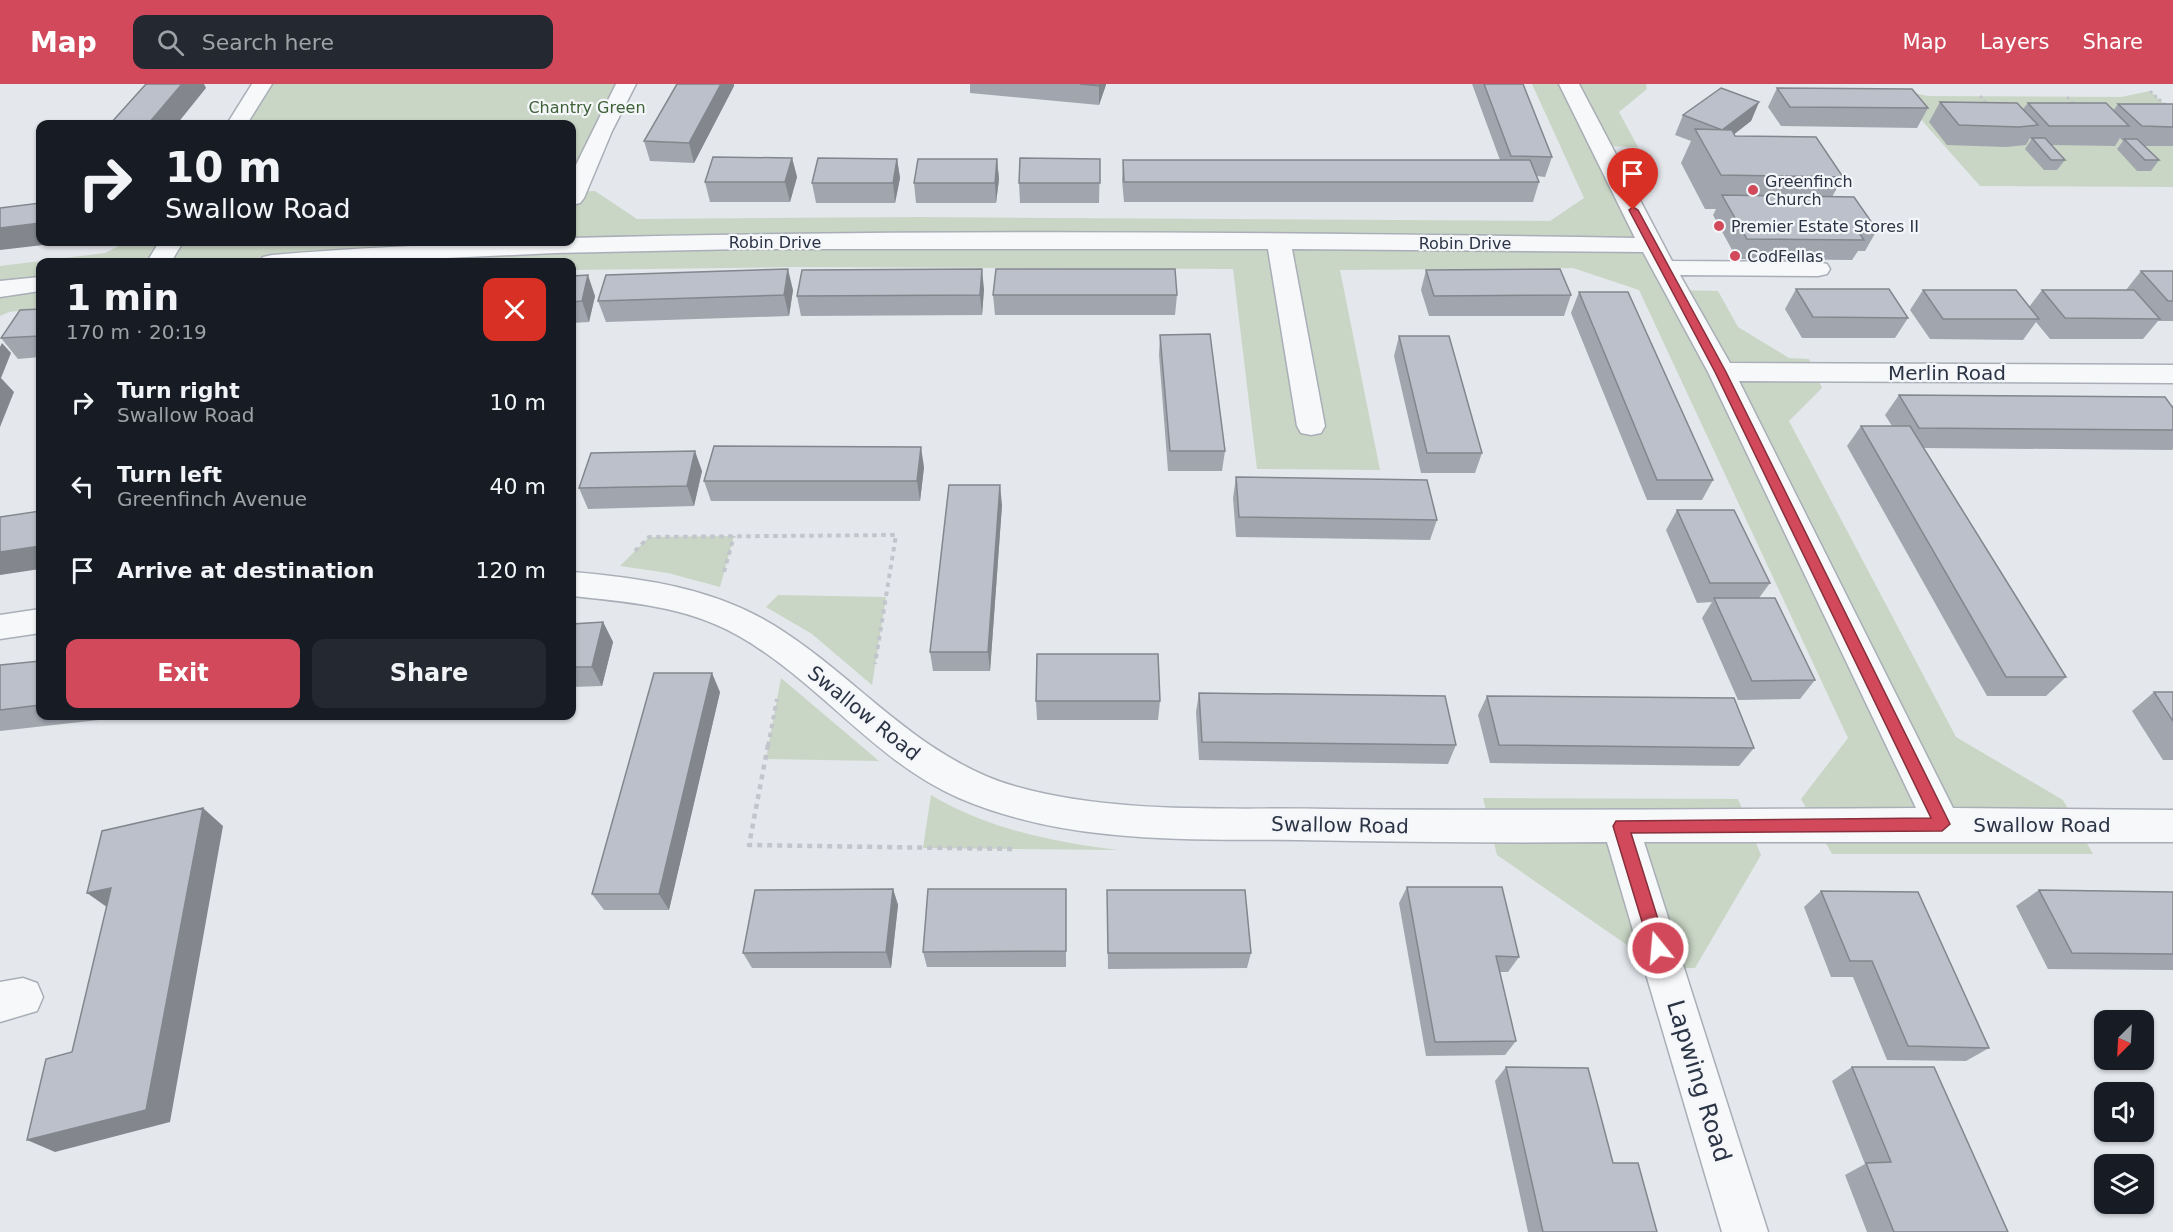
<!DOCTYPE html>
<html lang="en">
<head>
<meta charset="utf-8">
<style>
	:root { --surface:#171b24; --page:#242831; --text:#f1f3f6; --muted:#9ea1a6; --accent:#d1495b }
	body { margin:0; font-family:"DejaVu Sans",sans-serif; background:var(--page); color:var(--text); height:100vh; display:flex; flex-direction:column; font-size:22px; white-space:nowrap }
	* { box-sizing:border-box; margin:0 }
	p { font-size:20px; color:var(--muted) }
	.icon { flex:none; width:33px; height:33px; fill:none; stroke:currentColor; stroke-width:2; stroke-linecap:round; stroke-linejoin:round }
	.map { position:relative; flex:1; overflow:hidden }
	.side { position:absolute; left:36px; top:174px; width:540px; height:462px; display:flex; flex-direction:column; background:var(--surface); border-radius:12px; box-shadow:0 2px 4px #0004 }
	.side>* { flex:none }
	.top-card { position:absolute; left:36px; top:36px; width:540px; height:126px; border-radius:12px; box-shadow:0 2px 4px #0004; background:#171b24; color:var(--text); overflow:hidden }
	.needle { width:39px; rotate:204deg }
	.buttons { position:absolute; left:2094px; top:926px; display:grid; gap:12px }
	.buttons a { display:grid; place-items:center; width:60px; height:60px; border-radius:12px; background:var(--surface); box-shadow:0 2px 4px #0004; font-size:30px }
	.pin { position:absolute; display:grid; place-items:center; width:51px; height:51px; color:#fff; margin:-62px -26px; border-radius:50% 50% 50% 0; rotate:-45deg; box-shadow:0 0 6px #0007 }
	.pin .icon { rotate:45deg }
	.me { position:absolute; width:66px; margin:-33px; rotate:343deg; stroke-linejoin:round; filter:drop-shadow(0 0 4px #0008) }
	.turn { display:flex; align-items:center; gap:21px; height:126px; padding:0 30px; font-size:27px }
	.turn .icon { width:78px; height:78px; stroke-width:2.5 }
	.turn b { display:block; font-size:42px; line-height:51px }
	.round { display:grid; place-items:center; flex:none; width:63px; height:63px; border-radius:12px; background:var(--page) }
	.headline { display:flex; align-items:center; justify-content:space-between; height:102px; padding:0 30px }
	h1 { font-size:36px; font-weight:700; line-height:45px }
	.action { display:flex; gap:12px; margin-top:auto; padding:12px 30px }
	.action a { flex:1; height:69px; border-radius:12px; background:var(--accent); color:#fff; font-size:24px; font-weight:700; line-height:69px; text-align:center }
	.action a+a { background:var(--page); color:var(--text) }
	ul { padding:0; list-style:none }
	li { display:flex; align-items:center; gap:18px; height:84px; padding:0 30px }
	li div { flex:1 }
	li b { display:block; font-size:22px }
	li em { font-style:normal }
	header { display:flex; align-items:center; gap:36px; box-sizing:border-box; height:84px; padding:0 30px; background:var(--accent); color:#fff }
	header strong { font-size:28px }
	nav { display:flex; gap:33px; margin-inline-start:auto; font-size:21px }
	.search { width:420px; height:54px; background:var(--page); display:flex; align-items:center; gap:15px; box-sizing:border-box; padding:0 21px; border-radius:12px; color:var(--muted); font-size:22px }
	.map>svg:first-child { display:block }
	.green { fill:#c9d6c5 }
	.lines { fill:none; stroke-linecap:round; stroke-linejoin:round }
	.minor-casing { stroke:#a9aeb7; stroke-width:3 }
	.path-far2 { stroke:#c2c5cb; stroke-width:3; stroke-dasharray:3 3; stroke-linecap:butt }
	.path-far1 { stroke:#c2c5cb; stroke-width:4; stroke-dasharray:4.5 4.5; stroke-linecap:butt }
	.path { stroke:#c2c5cb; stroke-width:4.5; stroke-dasharray:5 5; stroke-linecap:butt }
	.minor { fill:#f7f8fa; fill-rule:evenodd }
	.wall { fill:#a1a5ae }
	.shaded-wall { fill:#83868d }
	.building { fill:#bbc0ca; stroke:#83868d; stroke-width:1.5 }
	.route { fill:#d1495b; stroke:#882f3b; stroke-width:1.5 }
	.poi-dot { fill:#d1495b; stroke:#f4f6f9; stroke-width:2 }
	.labels { text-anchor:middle; stroke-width:4.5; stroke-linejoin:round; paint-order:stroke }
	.far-park-label { font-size:16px; fill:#3f6138; stroke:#f4f6f9 }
	.far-poi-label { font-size:16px; fill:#2b3445; stroke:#f4f6f9; text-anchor:start }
	.far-street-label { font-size:16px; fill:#2b3445; stroke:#f4f6f9 }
	.street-label { font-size:20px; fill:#2b3445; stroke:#f4f6f9 }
	.near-street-label { font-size:24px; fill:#2b3445; stroke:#f4f6f9 }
</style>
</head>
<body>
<header>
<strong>Map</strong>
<div class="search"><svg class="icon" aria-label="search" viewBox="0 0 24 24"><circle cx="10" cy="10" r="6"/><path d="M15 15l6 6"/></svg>Search here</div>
<nav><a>Map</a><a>Layers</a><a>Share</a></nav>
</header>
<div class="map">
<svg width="2173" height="1148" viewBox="0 0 2173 1148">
	<rect width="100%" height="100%" fill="#e4e7ec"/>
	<path class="green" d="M262,0H626L575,108L595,107L637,135L917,133L1550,137L1584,114L1532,0H1646L1647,5L1619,28L1638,63L1602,62L1678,206L1718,207L1738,243L1789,274L1809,275L1822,304L1789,337L1956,653L2063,716L2093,770H1832L1801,715L1848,654L1639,206L1573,184L1340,186L1380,386L1257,385L1233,185L792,183L572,186V178H40V224L9,228L0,232V182L105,169L127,158H572V40H237Z
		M1894,5L1928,12L2121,13L2150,7L2173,28V103L1980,102Z
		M734,452L720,503L668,489L620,482L649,453Z
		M778,511L886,513L872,601L812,550L766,523Z
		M781,594L879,677L766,675Z
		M931,711C988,745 1052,758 1118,766L923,764Z
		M1483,714L1738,715L1761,771L1695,884H1634L1627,861L1497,771Z"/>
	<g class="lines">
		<defs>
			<path id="minor" d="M252,0H272L247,40H227Z
				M616,0H636L612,47L584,114L580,119L572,121V89Z
				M1559,0H1579L1672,177L1818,178L1827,180L1830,185L1827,190L1818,192L1680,191L1730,279L2173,281V299L1739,297L1953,724L2173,726V758H1644L1768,1148H1722L1607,758C1504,759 1401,758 1297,756C1183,755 1067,760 959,714C874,677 818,596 737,551C686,522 628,518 572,512V488C642,494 714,504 775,542C857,593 918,674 1014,702C1116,731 1225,723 1330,725C1525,727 1721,725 1916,724L1708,288L1643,168L1292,165L1325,342L1321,349L1311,351L1301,349L1297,342L1268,165H744L555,169L361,178H260L263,173L272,171C372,163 471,158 572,158V154C926,145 1281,148 1635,154Z
				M159,158H183L171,178H147Z
				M40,193V207L0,213V197Z
				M40,525V549L0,555V531Z
				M23,894L37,899L43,913L37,927L0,938V898Z"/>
		</defs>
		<use href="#minor" class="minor-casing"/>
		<path class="path-far2" d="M2150,7L2173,28
			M1980,12L1988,21
			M2067,13L2077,23"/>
		<path class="path-far1" d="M635,467L649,453L896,451L875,580
			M724,488L734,452
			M768,662L777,615"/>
		<path class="path" d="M768,661L749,761L1013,765"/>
		<use href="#minor" class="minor"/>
	</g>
	<path class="wall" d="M677,0H734V2L694,79L650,77L644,57Z
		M970,0H1106L1099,21L970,9Z
		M1472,0H1523L1552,73L1545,93L1537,92L1539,98L1533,118H1124L1122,96L1123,76H1500Z
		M1777,4L1928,24L1917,44L1781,42L1768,23Z
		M1759,18L1751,37L1734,50L1735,52L1843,93L1832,113L1877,146L1865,167H1858L1852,176L1737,175L1713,131L1716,125H1705L1681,79L1691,57L1675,51L1683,31Z
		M1940,18L2023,25L2028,19L2113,27L2118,20H2173V62H2145L2159,76L2151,87H2137L2117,65L2123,57L2120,54L2115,62L2051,61L2065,76L2057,86H2044L2025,65L2031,56L2030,54L2026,61L2006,63L1947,61L1929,38Z
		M792,74L797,93L790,118H710L705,98Z
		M897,75L900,94L895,119H816L812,99Z
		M997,75L999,95L996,119H916L914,99Z
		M1100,75L1099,119H1020L1019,99Z
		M1426,186L1571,211L1564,232H1429L1421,206Z
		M2141,187H2173V237H2158L2143,255H2050L2036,238L2023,256L1930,255L1910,226L1923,206L2029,223L2042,206H2126Z
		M572,192L595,212L589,238L572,239Z
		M984,205L982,231L801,232L797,212Z
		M1796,205L1908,234L1895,254H1802L1785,225Z
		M793,206L789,232L606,238L598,217Z
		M1579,208L1713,396L1702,416H1647L1571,229Z
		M993,211H1177L1175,231H995Z
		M40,225V273L18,275L1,254Z
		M1160,251L1225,367L1222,387H1168L1159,271Z
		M1399,252L1482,369L1475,389H1421L1394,272Z
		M1899,311L2172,322L2173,321V365L2172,366L1924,364L2066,593L2046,612H1987L1847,362L1861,342H1892L1885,331Z
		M924,383L920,417H711L704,397Z
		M702,387L694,422L588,425L579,404Z
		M1236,393L1437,436L1430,456L1236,453L1233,414Z
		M1002,421L990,587H933L930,568Z
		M1677,426L1770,499L1759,514L1815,596L1800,615L1738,616L1702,534L1712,518L1697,519L1666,446Z
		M603,538L613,558L602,602L572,603V540Z
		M40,577V632H134L0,647V581Z
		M720,608L669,826H604L592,810Z
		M2154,608H2173V676H2163L2132,627Z
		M1199,609L1456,661L1448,680L1199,676L1196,628Z
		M1487,612L1754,664L1739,682L1490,679L1478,631Z
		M1036,617H1160L1158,636H1037Z
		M1407,803L1519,873L1508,888H1500L1516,957L1505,971L1426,972L1399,819Z
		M893,805L898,821L891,884H752L743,869Z
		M1107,806L1251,869L1247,884L1108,885Z
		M2039,806L2173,808V886L2048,885L2016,822Z
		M1821,807L1989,964L1966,977L1887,976L1853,893H1831L1804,823Z
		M1066,821V883H927L923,868Z
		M1506,983L1613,1079L1657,1148H1528L1495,997Z
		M1852,983L2008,1148H1867L1845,1091L1865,1080L1832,997Z"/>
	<path class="shaded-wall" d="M182,0H204L206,4L177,40H148Z
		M721,0H734V2L694,79L689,59Z
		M1099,0H1106V1L1099,21Z
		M1759,18L1751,37L1714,66L1722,46Z
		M792,74L797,93L790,118L785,98Z
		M897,75L900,94L895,119L893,99Z
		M997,75L999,95L996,119L995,99Z
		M40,139V158H69L0,166V144Z
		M788,185L793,206L789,232L784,211Z
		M982,185L984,205L982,231L980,211Z
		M588,191L595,212L589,238L582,217Z
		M2,259L11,269L1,294L14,308L0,343V263Z
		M921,363L924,383L920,417L917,397Z
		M695,367L702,387L694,422L687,402Z
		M1000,401L1002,421L990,587L988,568Z
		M40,462V485L0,491V468Z
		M603,538L613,558L602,602L592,583Z
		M712,589L720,608L669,826L659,810Z
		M203,724L223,742L170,1038L55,1068L27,1056Z
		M111,804V826L87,809Z
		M893,805L898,821L891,884L886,868Z"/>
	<path class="building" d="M146,0H182L148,40H110Z
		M677,0H721L689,59L644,57Z
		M1080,0H1099V2Z
		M1484,0H1523L1552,73L1511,72Z
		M1721,4L1759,18L1722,46L1683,31Z
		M1777,4L1912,5L1928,24L1790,23Z
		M1940,18L2017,19L2038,41L2019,43L1959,41Z
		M2028,19H2106L2129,42H2049Z
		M2118,20H2173V43L2142,42Z
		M1695,45L1732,46L1735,52L1816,53L1843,93L1721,91Z
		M2032,54H2045L2065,76H2051Z
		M2124,55H2137L2159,76H2145Z
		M713,73L792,74L785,98H705Z
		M818,74L897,75L893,99H812Z
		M1020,74L1100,75V99H1019Z
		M918,75H997L995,99H914Z
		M1123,76H1530L1539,98H1124Z
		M1722,111L1854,113L1877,146H1857L1864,156L1747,155Z
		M40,119V139L0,144V124Z
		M788,185L784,211L598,217L606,191Z
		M982,185L980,211L797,212L802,186Z
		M996,185H1175L1177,211H993Z
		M1560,185L1571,211L1434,212L1426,186Z
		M2141,187H2173V217H2168Z
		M588,191L582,217L572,218V192Z
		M1796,205H1889L1908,234L1813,233Z
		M1923,206H2016L2039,235H1943Z
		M2042,206H2134L2160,235L2065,234Z
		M1579,208H1628L1713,396H1657Z
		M40,225V252L1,254L20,226Z
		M1210,250L1225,367H1170L1160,251Z
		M1399,252H1449L1482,369H1427Z
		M1899,311L2165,313L2173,324V346L1919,344Z
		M1861,342H1910L2066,593H2006Z
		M714,362L921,363L917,397H704Z
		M695,367L687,402L579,404L591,369Z
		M1236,393L1427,396L1437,436L1239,433Z
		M949,401H1000L988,568H930Z
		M1677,426H1734L1770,499H1710Z
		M40,427V462L0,468V433Z
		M1714,514H1775L1815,596L1752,597Z
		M603,538L592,583H572V540Z
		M1037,570H1158L1160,617H1036Z
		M40,577V621L0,626V581Z
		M654,589H712L659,810H592Z
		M2154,608H2173V637Z
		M1199,609L1445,612L1456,661L1202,658Z
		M1487,612L1734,614L1754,664L1499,661Z
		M203,724L146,1026L27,1056L46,975L72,968L111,804L87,809L102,747Z
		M1407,803H1502L1519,873L1496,872L1516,957L1435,958Z
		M893,805L886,868L743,869L755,806Z
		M928,805H1066V867L923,868Z
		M1107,806H1245L1251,869H1108Z
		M2039,806L2173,808V870L2072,869Z
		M1821,807L1918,808L1989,964L1908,962L1872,877H1850Z
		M1506,983L1588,984L1613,1079H1638L1657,1148H1543Z
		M1852,983H1934L2008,1148H1894L1866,1079L1891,1078Z"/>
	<path class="route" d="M1633,123L1638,126L1726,288L1950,740L1942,747L1631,749L1667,864L1664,869L1658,871L1653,869L1650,864L1613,742L1616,737L1931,734L1715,288L1629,126Z"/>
	<g class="poi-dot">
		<circle cx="1753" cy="106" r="6"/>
		<circle cx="1719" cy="142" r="6"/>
		<circle cx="1735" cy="172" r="6"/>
	</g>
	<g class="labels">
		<g class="far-park-label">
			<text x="587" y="29">Chantry Green</text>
		</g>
		<g class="far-poi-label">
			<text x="1765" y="103">Greenfinch<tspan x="1765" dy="18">Church</tspan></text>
			<text x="1731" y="148">Premier Estate Stores II</text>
			<text x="1747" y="178">CodFellas</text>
		</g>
		<g class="far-street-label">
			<text x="775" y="164">Robin Drive</text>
			<text x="1465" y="165">Robin Drive</text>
		</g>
		<g class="street-label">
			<text x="1947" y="296">Merlin Road</text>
			<text transform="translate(864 629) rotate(39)" y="7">Swallow Road</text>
			<text transform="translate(1340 741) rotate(1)" y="7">Swallow Road</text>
			<text x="2042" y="748">Swallow Road</text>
		</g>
		<g class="near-street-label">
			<text transform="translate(1699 997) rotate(73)" y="8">Lapwing Road</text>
		</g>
	</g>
</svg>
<div class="buttons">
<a><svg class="needle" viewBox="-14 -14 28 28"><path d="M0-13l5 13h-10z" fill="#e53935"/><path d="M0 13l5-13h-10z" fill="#9ea1a6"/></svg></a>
<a><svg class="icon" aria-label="sound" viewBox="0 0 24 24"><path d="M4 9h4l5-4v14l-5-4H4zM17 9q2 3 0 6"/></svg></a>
<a><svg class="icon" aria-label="layers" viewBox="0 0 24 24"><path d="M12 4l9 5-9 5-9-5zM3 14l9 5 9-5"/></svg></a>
</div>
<div class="pin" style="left:1633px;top:126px;background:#d93025"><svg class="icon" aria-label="arrive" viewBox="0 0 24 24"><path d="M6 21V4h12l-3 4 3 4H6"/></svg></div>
<svg class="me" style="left:1658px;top:864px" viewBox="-20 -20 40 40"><circle r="17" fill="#d1495b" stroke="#fff" stroke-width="3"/><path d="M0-11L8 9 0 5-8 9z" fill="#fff"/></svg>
<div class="top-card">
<div class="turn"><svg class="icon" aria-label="right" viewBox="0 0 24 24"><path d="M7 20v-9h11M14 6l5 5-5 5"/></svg><div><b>10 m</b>Swallow Road</div></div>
</div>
<section class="side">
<div class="headline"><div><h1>1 min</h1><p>170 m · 20:19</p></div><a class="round" style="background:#d93025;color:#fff"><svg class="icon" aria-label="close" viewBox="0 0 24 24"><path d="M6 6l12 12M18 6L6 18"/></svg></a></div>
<ul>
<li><svg class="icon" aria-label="right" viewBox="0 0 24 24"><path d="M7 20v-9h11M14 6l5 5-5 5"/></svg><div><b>Turn right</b><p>Swallow Road</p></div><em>10 m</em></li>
<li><svg class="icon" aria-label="left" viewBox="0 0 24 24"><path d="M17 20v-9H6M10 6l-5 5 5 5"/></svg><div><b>Turn left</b><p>Greenfinch Avenue</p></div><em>40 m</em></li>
<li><svg class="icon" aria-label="arrive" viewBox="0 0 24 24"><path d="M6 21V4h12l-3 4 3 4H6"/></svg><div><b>Arrive at destination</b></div><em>120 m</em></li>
</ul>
<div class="action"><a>Exit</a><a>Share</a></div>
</section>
</div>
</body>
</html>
